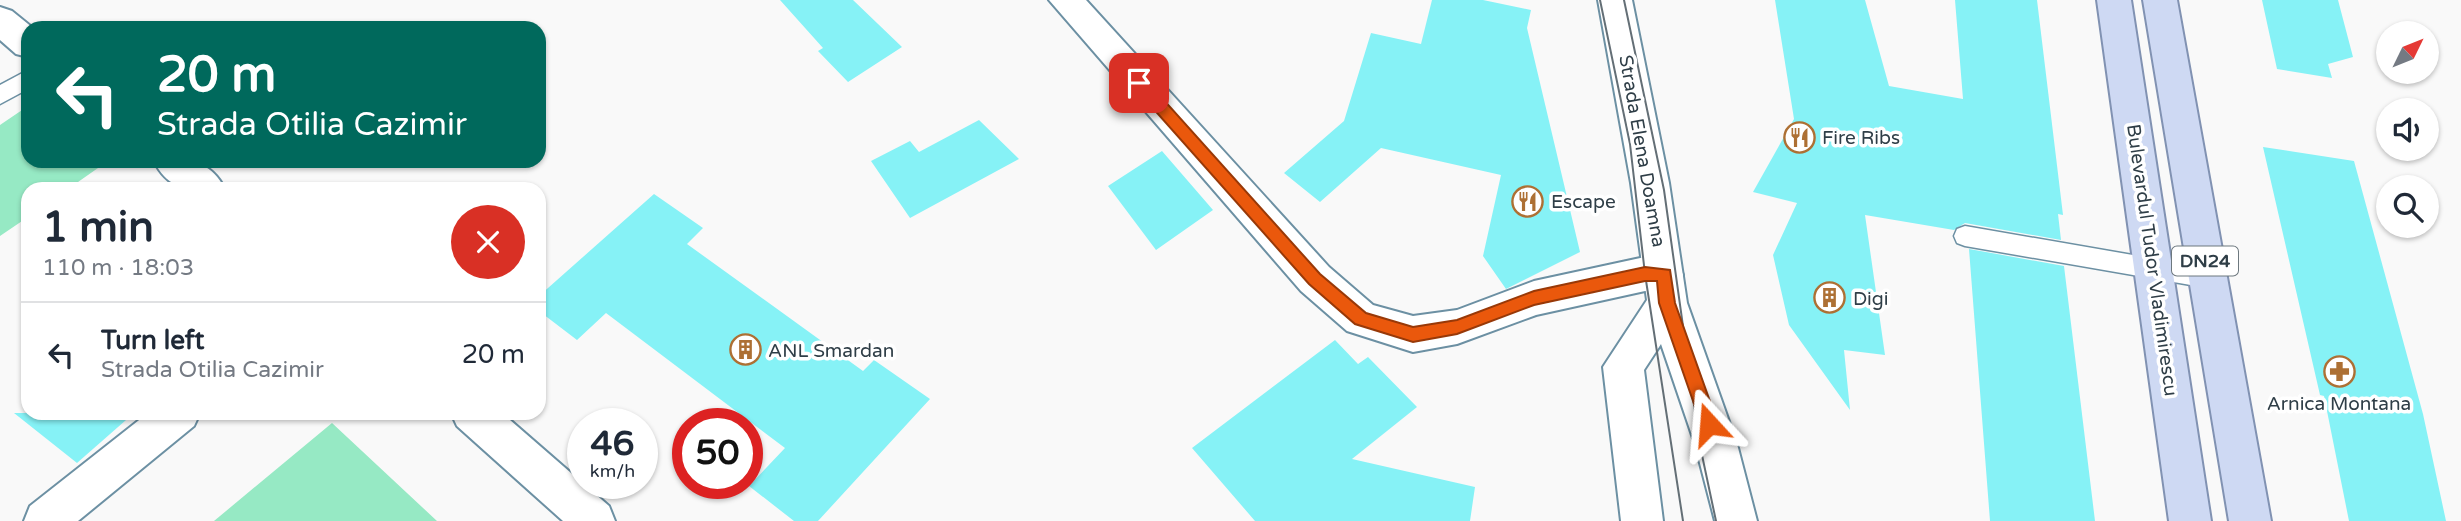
<!DOCTYPE html>
<html lang="en">
<head>
<meta charset="utf-8">
<style>
	:root { --surface:#fff; --page:#f2f2f3; --text:#1f2937; --muted:#747a83; --line:#e0e1e3 }
	body { margin:0; font-family:"Varela Round",sans-serif; background:var(--page); color:var(--text); height:100vh; display:flex; flex-direction:column; font-size:26px; white-space:nowrap }
	* { box-sizing:border-box; margin:0 }
	p { font-size:23px; color:var(--muted) }
	.icon { flex:none; width:38px; height:38px; fill:none; stroke:currentColor; stroke-width:2; stroke-linecap:round; stroke-linejoin:round }
	.map { position:relative; flex:1; overflow:hidden }
	.drawer { position:absolute; left:21px; top:182px; width:525px; height:238px; display:flex; flex-direction:column; background:var(--surface); border-radius:21px; box-shadow:0 2px 5px #0004 }
	.drawer>* { flex:none }
	.guide { position:absolute; left:21px; top:21px; width:525px; height:147px; border-radius:21px; box-shadow:0 2px 5px #0004; background:#00695c; color:#fff; overflow:hidden }
	.needle { width:46px; rotate:47deg }
	.tools { position:absolute; left:2376px; top:21px; display:grid; gap:14px }
	.tools a { display:grid; place-items:center; width:63px; height:63px; border-radius:50%; background:var(--surface); box-shadow:0 2px 5px #0004; font-size:35px }
	.speed { position:absolute; left:567px; top:408px; display:flex; gap:14px; font-size:35px; font-weight:700; text-align:center }
	.speed>* { display:grid; place-content:center; width:91px; height:91px; border-radius:50%; background:var(--surface); box-shadow:0 2px 5px #0004; line-height:1 }
	.speed small { font-size:18px; font-weight:400 }
	.speed .limit { border:10px solid #d22; background:#fff; color:#111 }
	.pin { position:absolute; display:grid; place-items:center; width:60px; height:60px; color:#fff; margin:-30px; border-radius:14px; box-shadow:0 4px 10px #0006 }
	.me { position:absolute; width:77px; margin:-38px; rotate:341deg; stroke-linejoin:round; filter:drop-shadow(0 0 5px #0008) }
	.turn { display:flex; align-items:center; gap:24px; height:147px; padding:0 21px; font-size:32px }
	.turn .icon { width:91px; height:91px; stroke-width:2.5 }
	.turn b { display:block; font-size:49px; line-height:60px }
	.round { display:grid; place-items:center; flex:none; width:74px; height:74px; border-radius:37px; background:var(--page) }
	.head { display:flex; align-items:center; justify-content:space-between; height:119px; padding:0 21px }
	h1 { font-size:42px; font-weight:700; line-height:52px }
	ul { padding:0; list-style:none }
	li { display:flex; align-items:center; gap:21px; height:105px; padding:0 21px; border-top:2px solid var(--line) }
	li div { flex:1 }
	li b { display:block; font-size:26px }
	li em { font-style:normal }
	.map>svg:first-child { display:block }
	.green { fill:#96e9c4 }
	.building { fill:#86f2f6 }
	.lines { fill:none; stroke-linecap:round; stroke-linejoin:round }
	.lane-casing { stroke:#6c90a3; stroke-width:3 }
	.street-casing { stroke:#6c90a3; stroke-width:4 }
	.secondary-casing { stroke:#6c90a3; stroke-width:4 }
	.primary-casing { stroke:#8192b2; stroke-width:4 }
	.lane { fill:#fff; fill-rule:evenodd }
	.street { fill:#fff; fill-rule:evenodd }
	.secondary { fill:#fff; fill-rule:evenodd }
	.primary { fill:#ced9f3; fill-rule:evenodd }
	.tram { stroke:#646f76; stroke-width:2 }
	.route { fill:#ea580c; stroke:#983908; stroke-width:2 }
	.labels { text-anchor:middle; stroke-width:7; stroke-linejoin:round; paint-order:stroke }
	.shield { fill:#fff; stroke:#6d787e; stroke-width:2 }
	.shield-label { font-size:18px; font-weight:bold; fill:#2f3e47 }
	.poi-label { font-size:19px; fill:#2f3e47; stroke:#fff; text-anchor:start }
	.street-label { font-size:19px; fill:#2f3e47; stroke:#fff }
</style>
</head>
<body>
<div class="map">
<svg width="2461" height="521" viewBox="0 0 2461 521">
	<rect width="100%" height="100%" fill="#f9f9f9"/>
	<path class="green" d="M28,106V161H108L68,189H28V217L0,236V125Z
		M332,423L437,521H214Z"/>
	<path class="building" d="M780,0H853L902,47L848,82L818,51L823,48Z
		M1432,0H1483L1531,10L1527,28L1580,252L1506,289L1483,256L1501,175L1381,148L1320,202L1284,173L1344,121L1371,33L1421,44Z
		M1775,0H1865L1889,86L1963,99L1955,0H2037L2063,215L2058,214L2061,240L1965,223L1954,230L1865,215L1885,355L1844,350L1850,410L1789,325L1773,255L1797,203L1753,192L1794,119Z
		M2262,0H2338L2353,57L2328,64L2332,78L2277,69Z
		M979,120L1019,159L910,218L871,161L910,141L919,152Z
		M2263,147L2354,161L2423,414L2446,521H2349L2324,396L2320,395Z
		M1162,151L1213,210L1156,250L1108,186Z
		M654,194L703,228L687,244L863,371L874,360L930,399L818,521H794L749,486L785,448L606,313L577,340L539,311V296Z
		M1969,249L2064,266L2095,521H1990Z
		M1335,340L1358,364L1368,357L1417,407L1352,459L1475,487L1470,521H1255L1192,448Z
		M14,413H134L77,463Z"/>
	<g class="lines">
		<defs>
			<path id="lane" d="M28,70V89L0,104V85Z
				M1965,226L2208,268L2216,271L2219,278L2216,285L2208,288L1965,246L1957,243L1954,236L1957,229Z"/>
			<path id="street" d="M1049,0H1086L1329,267L1373,305L1413,316L1457,310L1534,281L1645,257L1678,263L1683,275L1678,287L1664,292L1645,291L1536,315L1457,344L1413,352L1347,331L1301,291Z
				M148,413H200L194,426L78,521H24L30,506Z"/>
			<path id="secondary" d="M1598,0H1632L1669,183L1687,303L1737,444L1757,521H1715L1695,444L1661,344L1644,370L1663,521H1621L1603,367L1647,300L1631,183Z
				M0,7L12,11L33,28H28V57L16,54L0,40Z
				M154,161C185,161 208,156 225,189C193,189 170,194 154,161Z
				M451,413H502L609,506L615,521H563L457,426Z"/>
			<path id="primary" d="M2097,0H2131L2211,521H2169Z
				M2143,0H2177L2271,521H2229Z"/>
		</defs>
		<use href="#lane" class="lane-casing"/>
		<use href="#street" class="street-casing"/>
		<use href="#secondary" class="secondary-casing"/>
		<use href="#primary" class="primary-casing"/>
		<use href="#lane" class="lane"/>
		<use href="#street" class="street"/>
		<use href="#secondary" class="secondary"/>
		<use href="#primary" class="primary"/>
		<path class="tram" d="M1600,0L1630,144L1645,274L1683,521
			M1624,0L1664,190L1699,441L1716,521"/>
	</g>
	<path class="route" d="M1139,77L1145,79L1320,274L1366,313L1413,327L1457,320L1534,291L1645,267L1670,270L1675,303L1718,424L1715,429L1709,431L1701,424L1659,303L1657,281H1645L1534,305L1457,334L1413,342L1355,324L1309,284L1134,87L1132,83Z"/>
	<defs>
		<symbol id="restaurant-ring" viewBox="-11 -11 22 22"><circle r="9.5" fill="#fff" stroke="#ad7034" stroke-width="1.5"/><path d="M-5-6h1v4h1v-4h1v4h1v-4h1v5L-1.5 .5V6h-2V.5L-5-1ZM5-6V6H3V1.5H1.5Q1.5-4 5-6Z" fill="#ad7034"/></symbol>
		<symbol id="building-ring" viewBox="-11 -11 22 22"><circle r="9.5" fill="#fff" stroke="#ad7034" stroke-width="1.5"/><path d="M-4-6H4V6H1V3H-1V6H-4ZM-2.5-4.3h1.7v1.8h-1.7ZM.8-4.3h1.7v1.8H.8ZM-2.5-1h1.7V.8h-1.7ZM.8-1h1.7V.8H.8Z" fill="#ad7034"/></symbol>
		<symbol id="pharmacy-ring" viewBox="-11 -11 22 22"><circle r="9.5" fill="#fff" stroke="#ad7034" stroke-width="1.5"/><path d="M-2-6h4v4h4v4h-4v4h-4v-4h-4v-4h4Z" fill="#ad7034"/></symbol>
	</defs>
	<g fill-rule="evenodd">
		<use href="#restaurant-ring" x="1782" y="120" width="35" height="35"/>
		<use href="#restaurant-ring" x="1510" y="184" width="35" height="35"/>
		<use href="#building-ring" x="1812" y="280" width="35" height="35"/>
		<use href="#building-ring" x="728" y="332" width="35" height="35"/>
		<use href="#pharmacy-ring" x="2322" y="354" width="35" height="35"/>
	</g>
	<g class="labels">
		<rect class="shield" x="2172" y="246.5" width="66" height="29" rx="5"/>
		<g class="shield-label">
			<text x="2205" y="267">DN24</text>
		</g>
		<g class="poi-label">
			<text x="1822" y="144">Fire Ribs</text>
			<text x="1551" y="208">Escape</text>
			<text x="1853" y="305">Digi</text>
			<text x="768" y="357">ANL Smardan</text>
			<text x="2339" y="410" text-anchor="middle">Arnica Montana</text>
		</g>
		<g class="street-label">
			<text transform="translate(1643 151) rotate(80)" y="7">Strada Elena Doamna</text>
			<text transform="translate(2153 260) rotate(82)" y="7">Bulevardul Tudor Vladimirescu</text>
		</g>
	</g>
</svg>
<div class="tools">
<a><svg class="needle" viewBox="-14 -14 28 28"><path d="M0-13l5 13h-10z" fill="#e53935"/><path d="M0 13l5-13h-10z" fill="#747a83"/></svg></a>
<a><svg class="icon" aria-label="sound" viewBox="0 0 24 24"><path d="M4 9h4l5-4v14l-5-4H4zM17 9q2 3 0 6"/></svg></a>
<a><svg class="icon" aria-label="search" viewBox="0 0 24 24"><circle cx="10" cy="10" r="6"/><path d="M15 15l6 6"/></svg></a>
</div>
<div class="speed"><div>46<small>km/h</small></div><div class="limit">50</div></div>
<div class="pin" style="left:1139px;top:83px;background:#d93025"><svg class="icon" aria-label="arrive" viewBox="0 0 24 24"><path d="M6 21V4h12l-3 4 3 4H6"/></svg></div>
<svg class="me" style="left:1709px;top:424px" viewBox="-20 -20 40 40"><path d="M0-17L14 15 0 8-14 15z" fill="#ea580c" stroke="#fff" stroke-width="4"/></svg>
<div class="guide">
<div class="turn"><svg class="icon" aria-label="left" viewBox="0 0 24 24"><path d="M17 20v-9H6M10 6l-5 5 5 5"/></svg><div><b>20 m</b>Strada Otilia Cazimir</div></div>
</div>
<section class="drawer">
<div class="head"><div><h1>1 min</h1><p>110 m · 18:03</p></div><a class="round" style="background:#d93025;color:#fff"><svg class="icon" aria-label="close" viewBox="0 0 24 24"><path d="M6 6l12 12M18 6L6 18"/></svg></a></div>
<ul>
<li><svg class="icon" aria-label="left" viewBox="0 0 24 24"><path d="M17 20v-9H6M10 6l-5 5 5 5"/></svg><div><b>Turn left</b><p>Strada Otilia Cazimir</p></div><em>20 m</em></li>
</ul>
</section>
</div>
</body>
</html>
